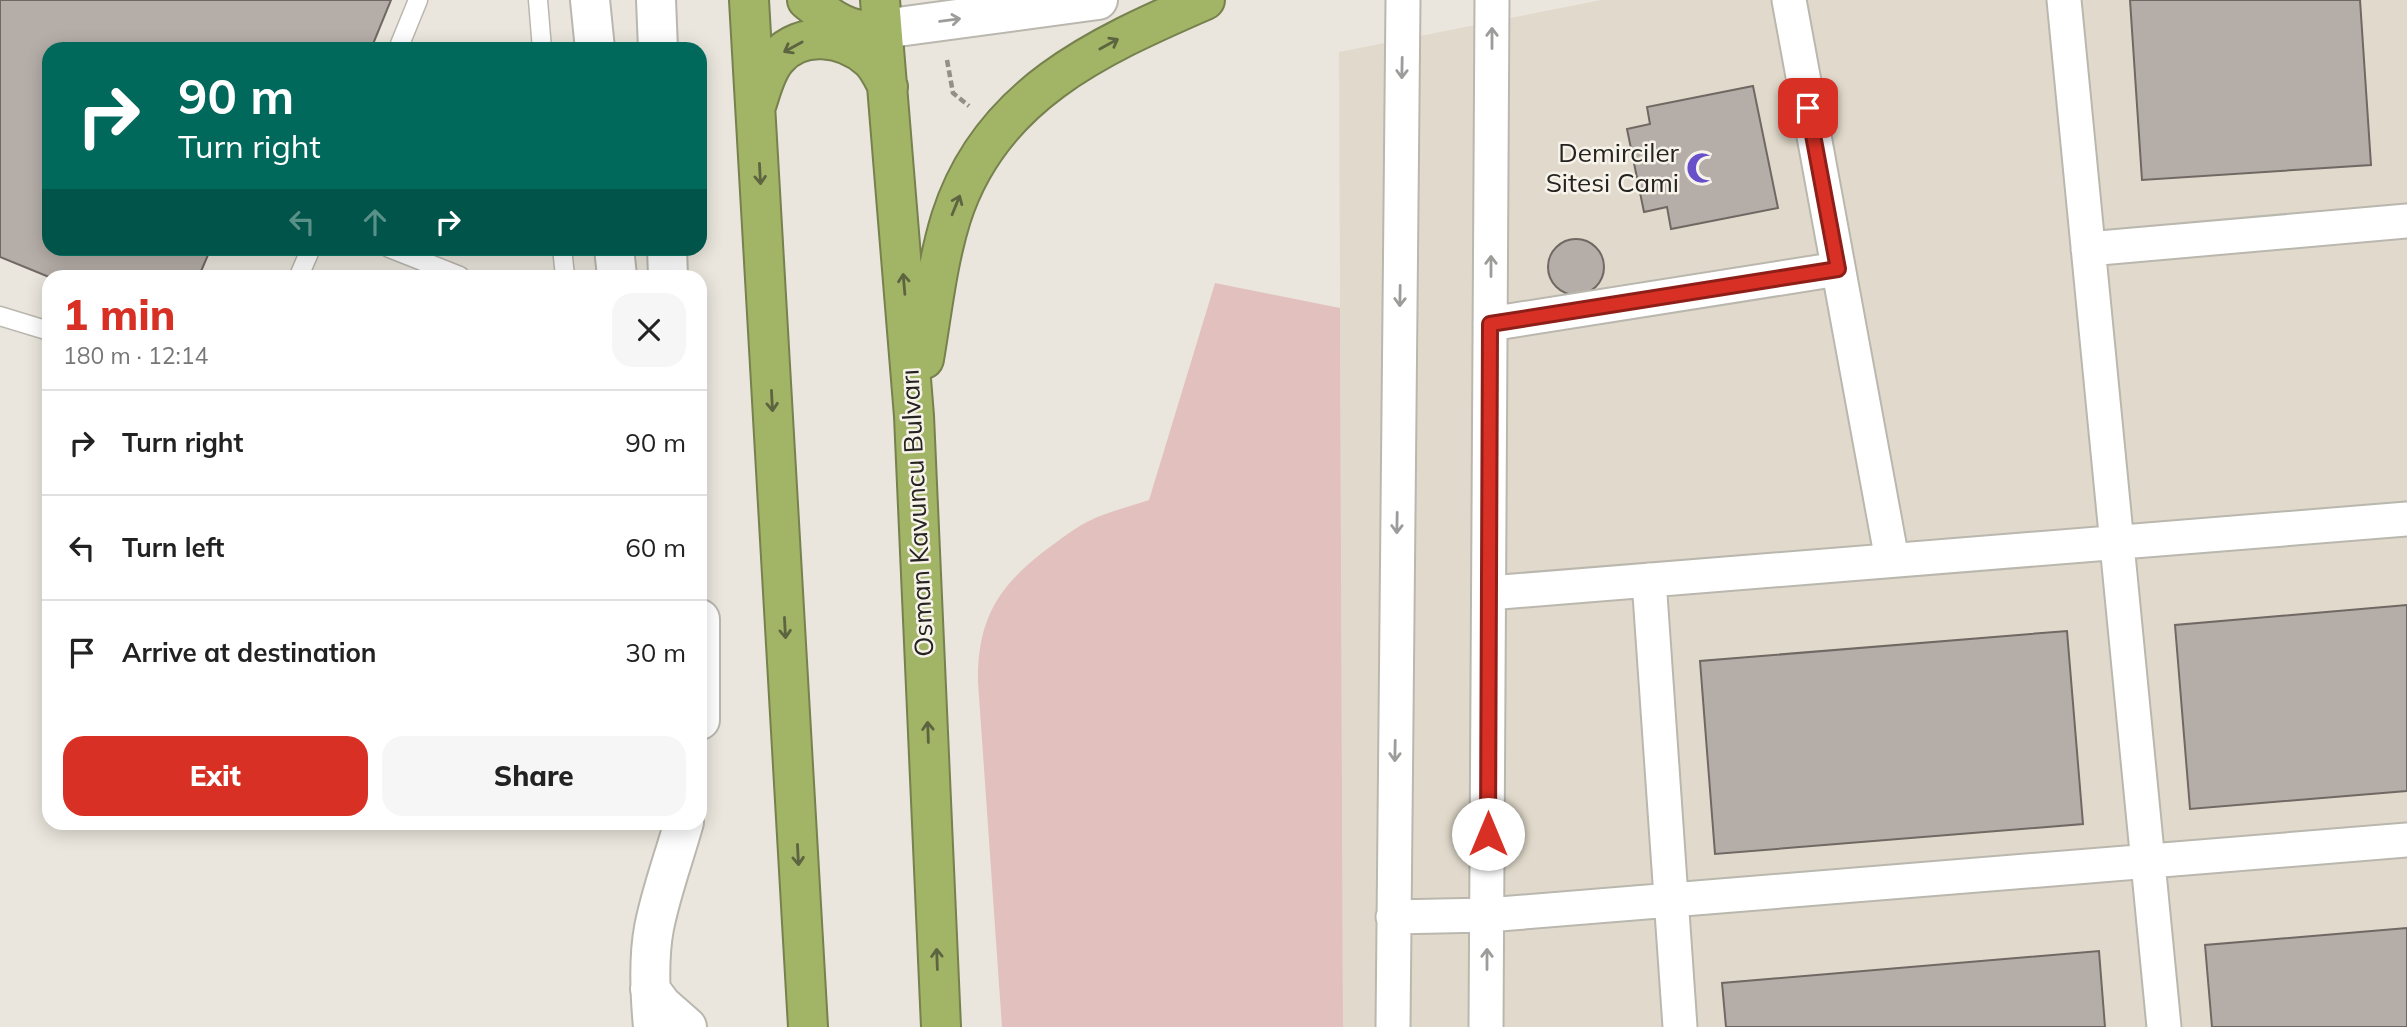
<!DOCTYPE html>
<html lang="en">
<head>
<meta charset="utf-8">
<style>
	:root { --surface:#fff; --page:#f6f6f6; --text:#222; --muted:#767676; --line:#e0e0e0; --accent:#d93025 }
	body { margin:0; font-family:Mulish,sans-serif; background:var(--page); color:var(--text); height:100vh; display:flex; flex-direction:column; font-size:26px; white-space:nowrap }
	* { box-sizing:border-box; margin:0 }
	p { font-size:23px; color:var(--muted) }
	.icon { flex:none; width:38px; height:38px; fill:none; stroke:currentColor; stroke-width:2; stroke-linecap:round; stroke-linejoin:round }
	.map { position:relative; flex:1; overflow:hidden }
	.details { position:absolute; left:42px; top:270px; width:665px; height:560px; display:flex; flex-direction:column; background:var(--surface); border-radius:21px; box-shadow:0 4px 18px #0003 }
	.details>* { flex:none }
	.banner { position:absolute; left:42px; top:42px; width:665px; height:214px; border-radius:21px; box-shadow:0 4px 18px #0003; background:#00695c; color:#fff; overflow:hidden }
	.pin { position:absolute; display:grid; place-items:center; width:60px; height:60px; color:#fff; margin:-30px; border-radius:14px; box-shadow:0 4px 10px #0006 }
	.me { position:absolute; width:77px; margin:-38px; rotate:0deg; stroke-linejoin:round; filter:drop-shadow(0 0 5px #0008) }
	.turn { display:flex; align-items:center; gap:24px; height:147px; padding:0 21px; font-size:32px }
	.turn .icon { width:91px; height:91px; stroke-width:2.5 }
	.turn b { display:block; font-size:49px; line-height:60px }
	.lanes { display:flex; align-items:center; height:66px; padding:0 21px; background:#0003; justify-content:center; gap:35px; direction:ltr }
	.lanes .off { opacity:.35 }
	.round { display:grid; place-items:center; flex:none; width:74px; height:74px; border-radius:21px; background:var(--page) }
	.headline { display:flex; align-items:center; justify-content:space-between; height:119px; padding:0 21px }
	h1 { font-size:42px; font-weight:800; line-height:52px; color:var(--accent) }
	.cta { display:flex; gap:14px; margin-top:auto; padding:14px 21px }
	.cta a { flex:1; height:80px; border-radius:21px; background:var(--accent); color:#fff; font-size:28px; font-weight:800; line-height:80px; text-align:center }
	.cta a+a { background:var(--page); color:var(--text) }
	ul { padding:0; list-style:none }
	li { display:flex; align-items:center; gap:21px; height:105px; padding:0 21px; border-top:2px solid var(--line) }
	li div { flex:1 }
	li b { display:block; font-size:26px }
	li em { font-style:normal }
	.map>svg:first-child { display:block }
	.built { fill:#e1dacc }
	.green { fill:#e2c0bd }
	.building { fill:#b5ada7; stroke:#706863; stroke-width:2 }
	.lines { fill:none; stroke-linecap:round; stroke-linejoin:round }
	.lane-casing { stroke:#bab7ae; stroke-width:21 }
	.street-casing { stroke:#bab7ae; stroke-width:37 }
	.secondary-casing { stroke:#bab7ae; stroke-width:42 }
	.highway-casing { stroke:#76814e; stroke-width:42 }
	.path { stroke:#928f89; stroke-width:4.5; stroke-dasharray:7 3.5; stroke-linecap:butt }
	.lane { stroke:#fff; stroke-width:18 }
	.street { stroke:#fff; stroke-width:33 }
	.secondary { stroke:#fff; stroke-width:38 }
	.highway { stroke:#a2b466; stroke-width:38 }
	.oneway { stroke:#9c9c9b }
	.oneway2 { stroke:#5d6440 }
	.route-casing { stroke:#8d1f18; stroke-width:18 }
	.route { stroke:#d93025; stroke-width:12 }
	.labels { text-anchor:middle; stroke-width:5; stroke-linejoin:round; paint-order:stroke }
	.poi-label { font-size:26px; fill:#242320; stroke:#f7f3ea; text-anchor:end }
	.street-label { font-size:26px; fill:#242320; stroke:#f7f3ea }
</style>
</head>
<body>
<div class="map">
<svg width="2407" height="1027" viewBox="0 0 2407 1027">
	<rect width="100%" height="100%" fill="#eae6dd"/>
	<path class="built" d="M1601,0H2407V1027H1343L1339,52Z"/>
	<path class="green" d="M1215,283L1340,308L1343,1027H1002L978,682C977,620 998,586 1047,549C1060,540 1073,529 1087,522C1106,512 1129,507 1149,500Z"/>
	<path class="building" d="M0,0H391L371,49H49V248H211L199,276L49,277L0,257Z
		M2130,0H2360L2371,165L2142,180Z
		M1753,86L1778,208L1671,229L1667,207L1644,212L1627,129L1650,124L1647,107Z
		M1548 267a28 28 0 1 1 56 0a28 28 0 1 1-56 0Z
		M2407,605V791L2190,809L2175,625Z
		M2067,631L2083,824L1715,854L1700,661Z
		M2407,928V1027H2212L2205,945Z
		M2099,951L2105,1027H1726L1722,983Z"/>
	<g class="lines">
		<defs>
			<path id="lane" d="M538,0L542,49
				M398,49L418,0
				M389,248L460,276
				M562,248L565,276
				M299,276L311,248
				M0,316L49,331"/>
			<path id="street" d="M1789,0L1892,560
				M2064,0L2164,1027
				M2088,249L2407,221
				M1490,324L1838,269
				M1649,580L1680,1027
				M1489,593L2407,519
				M1393,917L1487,915L2407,840
				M1393,1027L1403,0
				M1486,1027L1492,0"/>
			<path id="secondary" d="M590,0L595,49
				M656,0L658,49
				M883,29L1098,0
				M614,248L617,276
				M667,248L668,276
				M700,619V720
				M650,989L662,1005L687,1027
				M653,1027C650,995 648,960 654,928C661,892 674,858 684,822"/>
			<path id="highway" d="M749,0L808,1027
				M807,0C823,13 845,31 867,30
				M880,0L914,416L941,1027
				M757,103C762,88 766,70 777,58C801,30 844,36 870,59C878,66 883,78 888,87
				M924,359C932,312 937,263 951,218C990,95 1097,47 1205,0"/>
		</defs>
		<use href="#lane" class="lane-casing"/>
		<use href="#street" class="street-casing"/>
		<use href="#secondary" class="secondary-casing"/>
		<use href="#highway" class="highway-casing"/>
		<path class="path" d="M947,60L953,93L969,106"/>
		<use href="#lane" class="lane"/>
		<use href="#street" class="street"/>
		<use href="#secondary" class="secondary"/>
		<use href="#highway" class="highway"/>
	</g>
	<defs><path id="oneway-shaft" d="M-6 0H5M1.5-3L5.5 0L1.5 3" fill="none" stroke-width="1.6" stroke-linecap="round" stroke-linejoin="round" transform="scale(1.75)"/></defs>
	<g class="oneway">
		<use href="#oneway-shaft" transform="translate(950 20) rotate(-8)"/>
		<use href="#oneway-shaft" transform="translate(1492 38) rotate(-90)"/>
		<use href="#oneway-shaft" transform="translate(1402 68) rotate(91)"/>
		<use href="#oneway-shaft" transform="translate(1491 266) rotate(-90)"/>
		<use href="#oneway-shaft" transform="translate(1400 296) rotate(91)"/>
		<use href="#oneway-shaft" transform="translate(1397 523) rotate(91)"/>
		<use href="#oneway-shaft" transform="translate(1395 751) rotate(91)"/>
		<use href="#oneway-shaft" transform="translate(1487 959) rotate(-90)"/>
	</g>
	<g class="oneway2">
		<use href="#oneway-shaft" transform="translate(1109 44) rotate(-29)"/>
		<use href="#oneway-shaft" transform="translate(793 47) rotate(151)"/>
		<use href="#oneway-shaft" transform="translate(760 174) rotate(87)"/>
		<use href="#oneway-shaft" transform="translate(956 205) rotate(-68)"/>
		<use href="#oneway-shaft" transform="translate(904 284) rotate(-95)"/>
		<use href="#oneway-shaft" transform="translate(772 401) rotate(87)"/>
		<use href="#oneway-shaft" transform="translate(785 628) rotate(87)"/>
		<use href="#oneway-shaft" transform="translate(928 732) rotate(-92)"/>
		<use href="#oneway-shaft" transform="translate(798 855) rotate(87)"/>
		<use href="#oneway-shaft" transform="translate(937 959) rotate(-92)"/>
	</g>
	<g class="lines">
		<defs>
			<path id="route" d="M1488,834L1490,324L1838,269L1808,108"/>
		</defs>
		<use href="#route" class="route-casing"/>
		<use href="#route" class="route"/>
	</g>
	<defs>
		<symbol id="mosque-bare" viewBox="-9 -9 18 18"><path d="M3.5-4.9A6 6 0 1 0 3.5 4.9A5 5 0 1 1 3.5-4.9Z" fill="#6850ca" stroke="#f7f3ea" stroke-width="2.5" paint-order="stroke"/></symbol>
	</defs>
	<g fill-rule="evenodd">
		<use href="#mosque-bare" x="1680" y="146" width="44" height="44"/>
	</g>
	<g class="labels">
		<g class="poi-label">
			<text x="1679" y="162">Demirciler<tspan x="1679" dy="30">Sitesi Cami</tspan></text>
		</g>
		<g class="street-label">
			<text transform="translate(917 513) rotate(-93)" y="9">Osman Kavuncu Bulvarı</text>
		</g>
	</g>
</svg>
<div class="pin" style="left:1808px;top:108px;background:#d93025"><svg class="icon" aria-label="arrive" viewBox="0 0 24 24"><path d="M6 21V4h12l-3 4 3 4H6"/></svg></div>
<svg class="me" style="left:1488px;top:834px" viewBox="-20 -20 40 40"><circle r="19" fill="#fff"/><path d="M0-13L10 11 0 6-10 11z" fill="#d93025"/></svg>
<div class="banner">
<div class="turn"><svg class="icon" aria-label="right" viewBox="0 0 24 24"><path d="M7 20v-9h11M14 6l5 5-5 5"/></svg><div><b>90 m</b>Turn right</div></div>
<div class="lanes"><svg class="icon off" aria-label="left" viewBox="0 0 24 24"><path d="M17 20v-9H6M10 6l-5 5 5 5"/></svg><svg class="icon off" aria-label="ahead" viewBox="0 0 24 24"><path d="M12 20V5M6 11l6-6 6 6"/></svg><svg class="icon" aria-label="right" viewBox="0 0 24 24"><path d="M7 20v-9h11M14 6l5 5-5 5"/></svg></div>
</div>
<section class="details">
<div class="headline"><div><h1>1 min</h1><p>180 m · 12:14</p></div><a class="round"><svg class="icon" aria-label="close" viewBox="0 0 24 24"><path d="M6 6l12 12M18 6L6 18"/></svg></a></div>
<ul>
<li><svg class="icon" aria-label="right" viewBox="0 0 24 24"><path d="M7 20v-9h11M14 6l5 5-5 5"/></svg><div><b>Turn right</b></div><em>90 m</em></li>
<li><svg class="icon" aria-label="left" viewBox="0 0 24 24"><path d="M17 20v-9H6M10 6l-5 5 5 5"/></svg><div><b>Turn left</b></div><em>60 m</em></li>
<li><svg class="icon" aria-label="arrive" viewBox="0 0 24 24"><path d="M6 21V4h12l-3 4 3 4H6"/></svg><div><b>Arrive at destination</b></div><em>30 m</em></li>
</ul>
<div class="cta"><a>Exit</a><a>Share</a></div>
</section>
</div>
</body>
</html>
